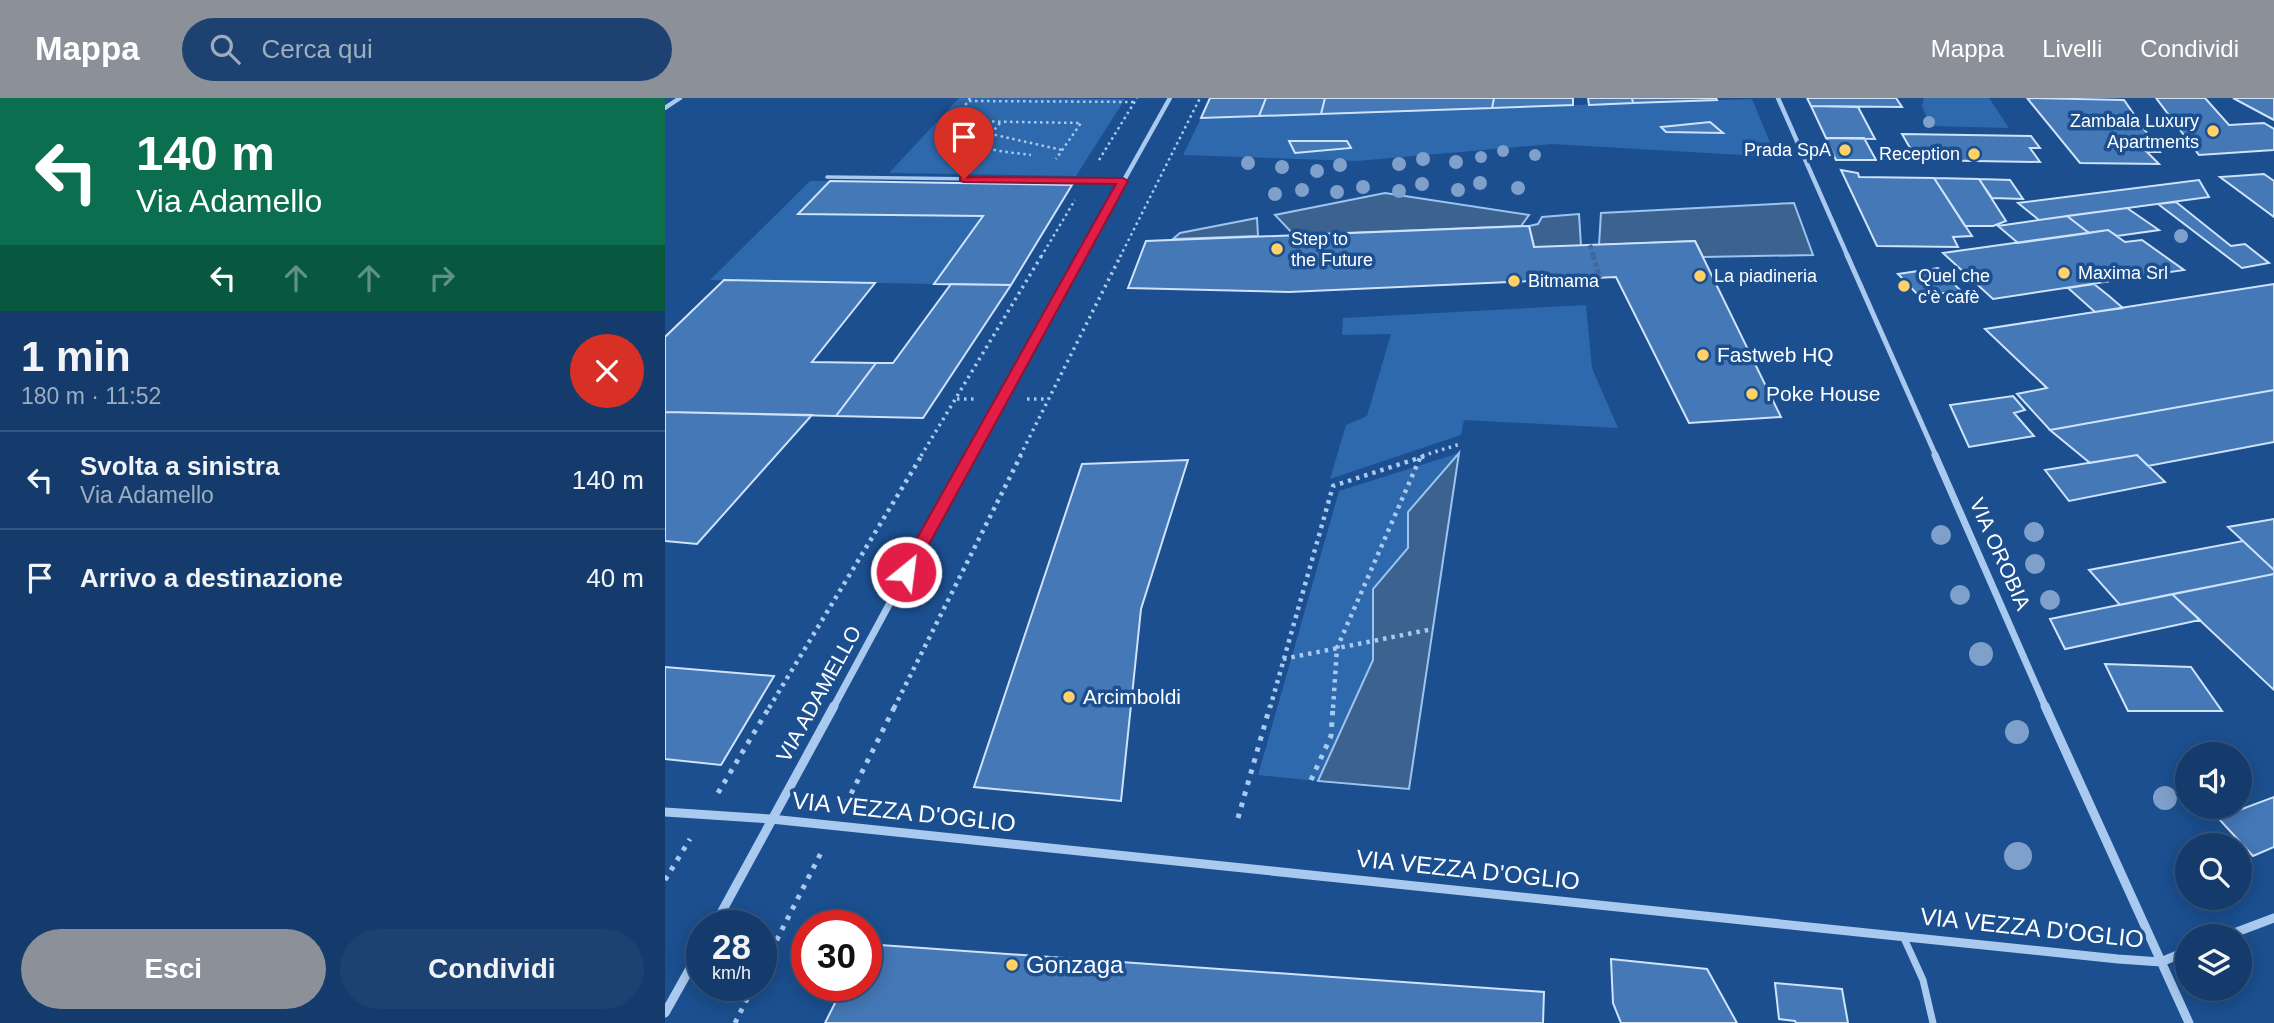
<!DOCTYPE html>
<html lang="it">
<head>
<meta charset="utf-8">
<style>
	:root { --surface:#143b6b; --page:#1d4271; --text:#f1f3f6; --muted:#9dadc1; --line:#33557e; --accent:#8c9099 }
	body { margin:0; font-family:Arial,sans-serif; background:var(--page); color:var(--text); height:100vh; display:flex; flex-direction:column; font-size:26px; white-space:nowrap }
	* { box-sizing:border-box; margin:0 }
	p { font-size:23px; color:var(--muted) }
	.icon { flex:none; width:38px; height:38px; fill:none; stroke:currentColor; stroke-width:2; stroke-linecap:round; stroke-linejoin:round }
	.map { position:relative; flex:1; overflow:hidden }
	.details { display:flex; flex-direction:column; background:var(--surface); width:665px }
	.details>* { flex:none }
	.top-card { background:#0b6e4f; color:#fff; overflow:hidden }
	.tools { position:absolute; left:1510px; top:644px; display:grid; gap:14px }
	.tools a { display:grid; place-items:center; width:77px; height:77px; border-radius:50%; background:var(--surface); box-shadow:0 4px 18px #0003,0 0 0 2px var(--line); font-size:35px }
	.speed { position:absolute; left:21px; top:812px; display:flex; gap:14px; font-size:35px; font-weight:700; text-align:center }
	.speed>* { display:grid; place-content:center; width:91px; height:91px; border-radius:50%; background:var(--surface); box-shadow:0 4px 18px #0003,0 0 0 2px var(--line); line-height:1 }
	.speed small { font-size:18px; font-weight:400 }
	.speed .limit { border:10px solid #d22; background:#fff; color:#111 }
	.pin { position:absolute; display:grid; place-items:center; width:60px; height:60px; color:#fff; margin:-72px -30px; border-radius:50% 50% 50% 0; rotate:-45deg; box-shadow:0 0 7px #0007 }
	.pin .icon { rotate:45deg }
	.me { position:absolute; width:77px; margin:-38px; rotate:29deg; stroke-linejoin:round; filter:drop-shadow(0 0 5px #0008) }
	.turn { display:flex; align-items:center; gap:24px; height:147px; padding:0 21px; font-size:32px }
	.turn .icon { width:91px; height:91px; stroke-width:2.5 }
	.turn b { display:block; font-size:49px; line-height:60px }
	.lanes { display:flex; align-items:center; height:66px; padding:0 21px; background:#0003; justify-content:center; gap:35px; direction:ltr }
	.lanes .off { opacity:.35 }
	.round { display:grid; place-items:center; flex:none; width:74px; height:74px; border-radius:37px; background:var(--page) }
	.summary { display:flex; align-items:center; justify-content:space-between; height:119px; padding:0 21px }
	h1 { font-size:42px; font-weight:800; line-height:52px }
	.primary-button { display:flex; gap:14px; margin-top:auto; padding:14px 21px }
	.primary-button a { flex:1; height:80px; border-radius:42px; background:var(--accent); color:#fff; font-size:28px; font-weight:800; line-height:80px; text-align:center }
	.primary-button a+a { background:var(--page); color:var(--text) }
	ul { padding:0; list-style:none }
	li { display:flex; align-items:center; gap:21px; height:98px; padding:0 21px; border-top:2px solid var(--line) }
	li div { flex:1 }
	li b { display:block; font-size:26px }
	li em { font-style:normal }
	header { display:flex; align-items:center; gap:42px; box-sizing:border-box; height:98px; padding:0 35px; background:var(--accent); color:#fff }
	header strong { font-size:33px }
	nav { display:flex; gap:38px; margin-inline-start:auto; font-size:24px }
	.search { width:490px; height:63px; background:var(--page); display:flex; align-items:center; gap:18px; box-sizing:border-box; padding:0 24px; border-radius:38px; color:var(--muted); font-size:26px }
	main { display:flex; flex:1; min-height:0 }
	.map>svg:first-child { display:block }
	.green { fill:#2e69ad }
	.water { fill:#3c6290; stroke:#9cc4f0; stroke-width:2 }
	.building { fill:#4478b7; stroke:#cfe3fa; stroke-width:2 }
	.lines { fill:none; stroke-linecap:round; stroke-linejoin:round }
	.street-tunnel-far1 { stroke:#3d69a0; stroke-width:4.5; stroke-dasharray:4.5 2.5; stroke-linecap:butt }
	.street-tunnel { stroke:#3d69a0; stroke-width:5; stroke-dasharray:5 2.5; stroke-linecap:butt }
	.path-far3 { stroke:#a9c9ee; stroke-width:2.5; stroke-dasharray:2.5 3.5; stroke-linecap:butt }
	.path-far2 { stroke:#a9c9ee; stroke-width:3.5; stroke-dasharray:2.5 4.5; stroke-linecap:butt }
	.path-far1 { stroke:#a9c9ee; stroke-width:4.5; stroke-dasharray:3.5 5; stroke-linecap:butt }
	.path { stroke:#a9c9ee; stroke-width:5; stroke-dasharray:4.5 7; stroke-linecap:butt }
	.lane-far1 { stroke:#a9c9ee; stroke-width:3.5 }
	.lane { stroke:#a9c9ee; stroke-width:7 }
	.street-far3 { stroke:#a9c9ee; stroke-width:4.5 }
	.street-far2 { stroke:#a9c9ee; stroke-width:5 }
	.street-far1 { stroke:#a9c9ee; stroke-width:7 }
	.street { stroke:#a9c9ee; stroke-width:9 }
	.tree { fill:#7ea0ca }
	.route { fill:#e11d48; stroke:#92132f; stroke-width:2 }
	.poi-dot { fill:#ffd166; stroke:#1b4f8f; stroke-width:2.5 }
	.labels { text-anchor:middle; stroke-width:7; stroke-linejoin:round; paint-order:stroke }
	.far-poi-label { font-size:18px; fill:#fff; stroke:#1b4f8f; text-anchor:start }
	.poi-label { font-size:21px; fill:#fff; stroke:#1b4f8f; text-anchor:start }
	.street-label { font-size:21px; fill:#fff; stroke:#1b4f8f }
	.near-street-label { font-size:24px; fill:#fff; stroke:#1b4f8f }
	.near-poi-label { font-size:24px; fill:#fff; stroke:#1b4f8f; text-anchor:start }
</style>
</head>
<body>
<header>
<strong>Mappa</strong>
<div class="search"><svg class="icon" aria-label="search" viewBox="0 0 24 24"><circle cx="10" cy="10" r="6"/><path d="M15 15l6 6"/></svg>Cerca qui</div>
<nav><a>Mappa</a><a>Livelli</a><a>Condividi</a></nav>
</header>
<main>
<section class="details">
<div class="top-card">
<div class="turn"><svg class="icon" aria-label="left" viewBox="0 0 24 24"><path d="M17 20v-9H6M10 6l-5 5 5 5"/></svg><div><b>140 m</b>Via Adamello</div></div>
<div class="lanes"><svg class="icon" aria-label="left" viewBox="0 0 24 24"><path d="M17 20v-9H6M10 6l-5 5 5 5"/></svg><svg class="icon off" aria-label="ahead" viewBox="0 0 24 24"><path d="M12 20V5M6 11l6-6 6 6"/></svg><svg class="icon off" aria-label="ahead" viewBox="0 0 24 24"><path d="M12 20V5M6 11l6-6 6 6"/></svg><svg class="icon off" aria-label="right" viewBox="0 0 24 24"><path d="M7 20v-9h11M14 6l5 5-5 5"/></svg></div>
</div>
<div class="summary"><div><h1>1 min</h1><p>180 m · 11:52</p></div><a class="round" style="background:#d93025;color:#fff"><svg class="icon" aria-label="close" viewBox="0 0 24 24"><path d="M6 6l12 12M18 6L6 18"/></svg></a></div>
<ul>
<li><svg class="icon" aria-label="left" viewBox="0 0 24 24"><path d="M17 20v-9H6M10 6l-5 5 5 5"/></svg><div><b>Svolta a sinistra</b><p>Via Adamello</p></div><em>140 m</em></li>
<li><svg class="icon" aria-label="arrive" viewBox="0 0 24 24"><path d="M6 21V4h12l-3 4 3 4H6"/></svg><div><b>Arrivo a destinazione</b></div><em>40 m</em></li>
</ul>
<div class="primary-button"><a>Esci</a><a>Condividi</a></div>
</section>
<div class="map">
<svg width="1609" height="925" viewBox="0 0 1609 925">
	<rect width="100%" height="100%" fill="#1b4f8f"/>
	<path class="green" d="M294,0L460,1L411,78L224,75Z
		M1259,0H1324L1344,30L1265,28L1257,8Z
		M1087,1L1111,59L887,46L692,63L518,57L536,20Z
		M145,83H165L134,116L318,118L269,186L45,182Z
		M921,207L927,270L953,330L799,322L796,337L665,381L681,327L702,318L726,236L677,237L678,220Z
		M794,355L743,414V450L708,491V562L653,683L593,677L674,393Z"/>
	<path class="water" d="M720,95L864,117L856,128L629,137L610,117Z
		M1129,105L1148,157L1038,159L1030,143L934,147L936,115Z
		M914,116L918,180L877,182L864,128L873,126L877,119Z
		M592,120L593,138L508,141L515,135Z
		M794,355L744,691L653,683L708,562V491L743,450V414Z"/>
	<path class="building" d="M545,0H601L594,18L536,20Z
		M601,0H660L656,16L594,18Z
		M660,0H829L827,10L656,16Z
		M829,0H908V7L827,10Z
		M923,0H967L968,5L924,7Z
		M967,0H1051L1052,2L968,5Z
		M1142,0H1231L1237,9L1146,8Z
		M1362,0L1459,2L1495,54H1482L1494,66L1415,65Z
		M1491,0H1540L1564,27L1599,25L1609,31V52L1534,57Z
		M1568,0H1609V22Z
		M1146,8L1193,9L1210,41L1161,40Z
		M1045,24L1058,35L1001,34L996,29Z
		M1237,36L1366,38L1375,50H1365L1375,64L1252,62Z
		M1161,40H1199L1211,62H1171Z
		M624,43H682L686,50L630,55Z
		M1176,72L1193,75L1194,79L1269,80L1307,138L1288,139L1293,149L1212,148Z
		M1599,76L1609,83V119L1555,79Z
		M1269,80L1314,81L1341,123L1328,128H1300Z
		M1314,81L1345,82L1358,101L1327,100Z
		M1534,82L1544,99L1374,122L1353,105Z
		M165,83L407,87L346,187L269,186L318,118L133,116Z
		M1511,104L1566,148L1580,146L1604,165L1577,170L1493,106Z
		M1462,110L1494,132L1452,138L1443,132L1424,135L1402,118Z
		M1402,118L1424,135L1353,145L1333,128Z
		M864,128L869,149L1030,143L1116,319L1024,325L951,179L624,194L463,190L481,143Z
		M1443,132L1460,144L1477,142L1519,172L1328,201L1278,155Z
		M1273,170L1296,193L1254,198L1233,176Z
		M59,182L210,185L147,264L211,265L171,318L0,314V239Z
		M286,186L346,187L258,320L171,318L211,265H228Z
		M1429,186L1444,198L1458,210L1430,214L1403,190Z
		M1609,186V292L1385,332L1352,296L1382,290L1320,231Z
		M1609,292V344L1483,368L1472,357L1425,365L1385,332Z
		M1348,298L1360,312L1349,315L1369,338L1304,349L1285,307Z
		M0,314L147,317L32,446L0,443Z
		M1472,357L1500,384L1404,403L1380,372Z
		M523,362L476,511L456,703L309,689L417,366Z
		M1609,421V472L1563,429Z
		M1578,443L1609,472V476L1455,507L1424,472Z
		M1609,476V592L1507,496Z
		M1507,496L1535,522L1400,551L1385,521Z
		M1440,566L1526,569L1557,613H1463Z
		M0,569L109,578L56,667L0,661Z
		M1609,699V749L1588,758L1553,720Z
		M201,846L879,894L878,925H160L179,887H201Z
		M946,861L1042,871L1072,925H956L948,905Z
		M1110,885L1177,891L1183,925H1131L1130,923L1114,921Z"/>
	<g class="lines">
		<path class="street-tunnel-far1" d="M925,147L929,159"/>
		<path class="street-tunnel" d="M928,157L935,180"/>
		<path class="path-far3" d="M305,0L290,23C300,54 339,53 366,57
			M304,3L470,4
			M291,23L416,25L391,61
			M335,25L326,36L397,52
			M434,62L472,0
			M376,159L410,102
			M455,159L535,0"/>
		<path class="path-far2" d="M292,301H311
			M362,301H382
			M256,358L377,157
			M355,358L456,157
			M757,358L795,346"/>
		<path class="path-far1" d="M618,561L768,531
			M104,610L257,357
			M229,610L356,357
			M605,610L668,388L763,357
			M668,610L672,550L755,360"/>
		<path class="path" d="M646,682L666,638L668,608
			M53,695L105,608
			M181,706L230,608
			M573,720L605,608
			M0,782L25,741
			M96,873L158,751
			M70,925L89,887"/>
		<path class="lane-far1" d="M162,79L458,83"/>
		<path class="lane" d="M1238,838L1258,882L1268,925"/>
		<path class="street-far3" d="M1113,0L1183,159
			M0,10L15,0
			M416,159L505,0"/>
		<path class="street-far2" d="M1182,157L1271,358
			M305,358L417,157"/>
		<path class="street-far1" d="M1270,357L1381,610
			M168,610L305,357"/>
		<path class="street" d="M1380,608L1524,925
			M0,714L106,721L1453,861L1496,864L1522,853
			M49,828L169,608
			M1561,838L1609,820
			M0,915L37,849"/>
	</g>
	<g class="tree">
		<circle cx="1264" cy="24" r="6"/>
		<circle cx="838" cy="53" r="6"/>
		<circle cx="870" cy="57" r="6"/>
		<circle cx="816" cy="59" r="6"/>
		<circle cx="758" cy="61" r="7"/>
		<circle cx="791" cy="64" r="7"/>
		<circle cx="583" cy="65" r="7"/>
		<circle cx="734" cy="66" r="7"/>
		<circle cx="675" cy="67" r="7"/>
		<circle cx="617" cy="69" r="7"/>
		<circle cx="652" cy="73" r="7"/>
		<circle cx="815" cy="85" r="7"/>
		<circle cx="757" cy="86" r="7"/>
		<circle cx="698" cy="89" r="7"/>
		<circle cx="853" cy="90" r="7"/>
		<circle cx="637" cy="92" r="7"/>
		<circle cx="793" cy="92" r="7"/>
		<circle cx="734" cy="93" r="7"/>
		<circle cx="672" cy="94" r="7"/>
		<circle cx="610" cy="96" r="7"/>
		<circle cx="1516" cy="138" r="7"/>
		<circle cx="1369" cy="434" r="10"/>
		<circle cx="1276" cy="437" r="10"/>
		<circle cx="1370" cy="466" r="10"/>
		<circle cx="1295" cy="497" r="10"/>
		<circle cx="1385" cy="502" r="10"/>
		<circle cx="1316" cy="556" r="12"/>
		<circle cx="1352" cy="634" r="12"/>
		<circle cx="1500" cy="700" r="12"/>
		<circle cx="1353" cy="758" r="14"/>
	</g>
	<path class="route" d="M295,79L458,80L463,83L246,479L241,480L233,474L451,86L299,84L295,83Z"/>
	<g class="poi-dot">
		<circle cx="1548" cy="33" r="7"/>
		<circle cx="1180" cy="52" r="7"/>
		<circle cx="1309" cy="56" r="7"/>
		<circle cx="612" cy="151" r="7"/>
		<circle cx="1399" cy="175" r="7"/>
		<circle cx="1035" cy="178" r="7"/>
		<circle cx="849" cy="183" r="7"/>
		<circle cx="1239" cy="188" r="7"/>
		<circle cx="1038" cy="257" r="7"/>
		<circle cx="1087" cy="296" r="7"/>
		<circle cx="404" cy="599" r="7"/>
		<circle cx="347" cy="867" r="7"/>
	</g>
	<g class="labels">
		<g class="far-poi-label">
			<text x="1534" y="29" text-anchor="end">Zambala Luxury<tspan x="1534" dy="21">Apartments</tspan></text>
			<text x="1166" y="58" text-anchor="end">Prada SpA</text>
			<text x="1295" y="62" text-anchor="end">Reception</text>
			<text x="626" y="147">Step to<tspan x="626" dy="21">the Future</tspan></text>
			<text x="1413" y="181">Maxima Srl</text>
			<text x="1049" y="184">La piadineria</text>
			<text x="1253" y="184">Quel che<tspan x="1253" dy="21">c'è cafè</tspan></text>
			<text x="863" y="189">Bitmama</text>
		</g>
		<g class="poi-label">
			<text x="1052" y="264">Fastweb HQ</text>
			<text x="1101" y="303">Poke House</text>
			<text x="418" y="606">Arcimboldi</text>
		</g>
		<g class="street-label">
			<text transform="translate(1335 456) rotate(66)" y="7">VIA OROBIA</text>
			<text transform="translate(154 596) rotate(-61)" y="7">VIA ADAMELLO</text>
		</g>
		<g class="near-street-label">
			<text transform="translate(239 714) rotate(6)" y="8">VIA VEZZA D'OGLIO</text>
			<text transform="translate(803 772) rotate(6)" y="8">VIA VEZZA D'OGLIO</text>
			<text transform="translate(1367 830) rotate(6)" y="8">VIA VEZZA D'OGLIO</text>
		</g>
		<g class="near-poi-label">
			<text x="361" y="875">Gonzaga</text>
		</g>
	</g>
</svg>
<div class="tools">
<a><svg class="icon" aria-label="sound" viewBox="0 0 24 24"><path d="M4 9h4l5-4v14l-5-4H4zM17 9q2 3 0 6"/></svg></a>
<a><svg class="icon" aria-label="search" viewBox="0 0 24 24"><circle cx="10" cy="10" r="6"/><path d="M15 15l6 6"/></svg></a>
<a><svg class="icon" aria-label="layers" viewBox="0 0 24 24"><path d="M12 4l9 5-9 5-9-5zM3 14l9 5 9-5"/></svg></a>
</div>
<div class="speed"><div>28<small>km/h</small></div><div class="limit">30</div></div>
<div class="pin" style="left:299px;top:81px;background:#d93025"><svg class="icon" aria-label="arrive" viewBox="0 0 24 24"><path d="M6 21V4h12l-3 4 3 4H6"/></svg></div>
<svg class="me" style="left:241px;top:474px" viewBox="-20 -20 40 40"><circle r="17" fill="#e11d48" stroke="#fff" stroke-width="3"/><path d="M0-11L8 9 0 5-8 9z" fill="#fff"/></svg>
</div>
</main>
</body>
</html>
